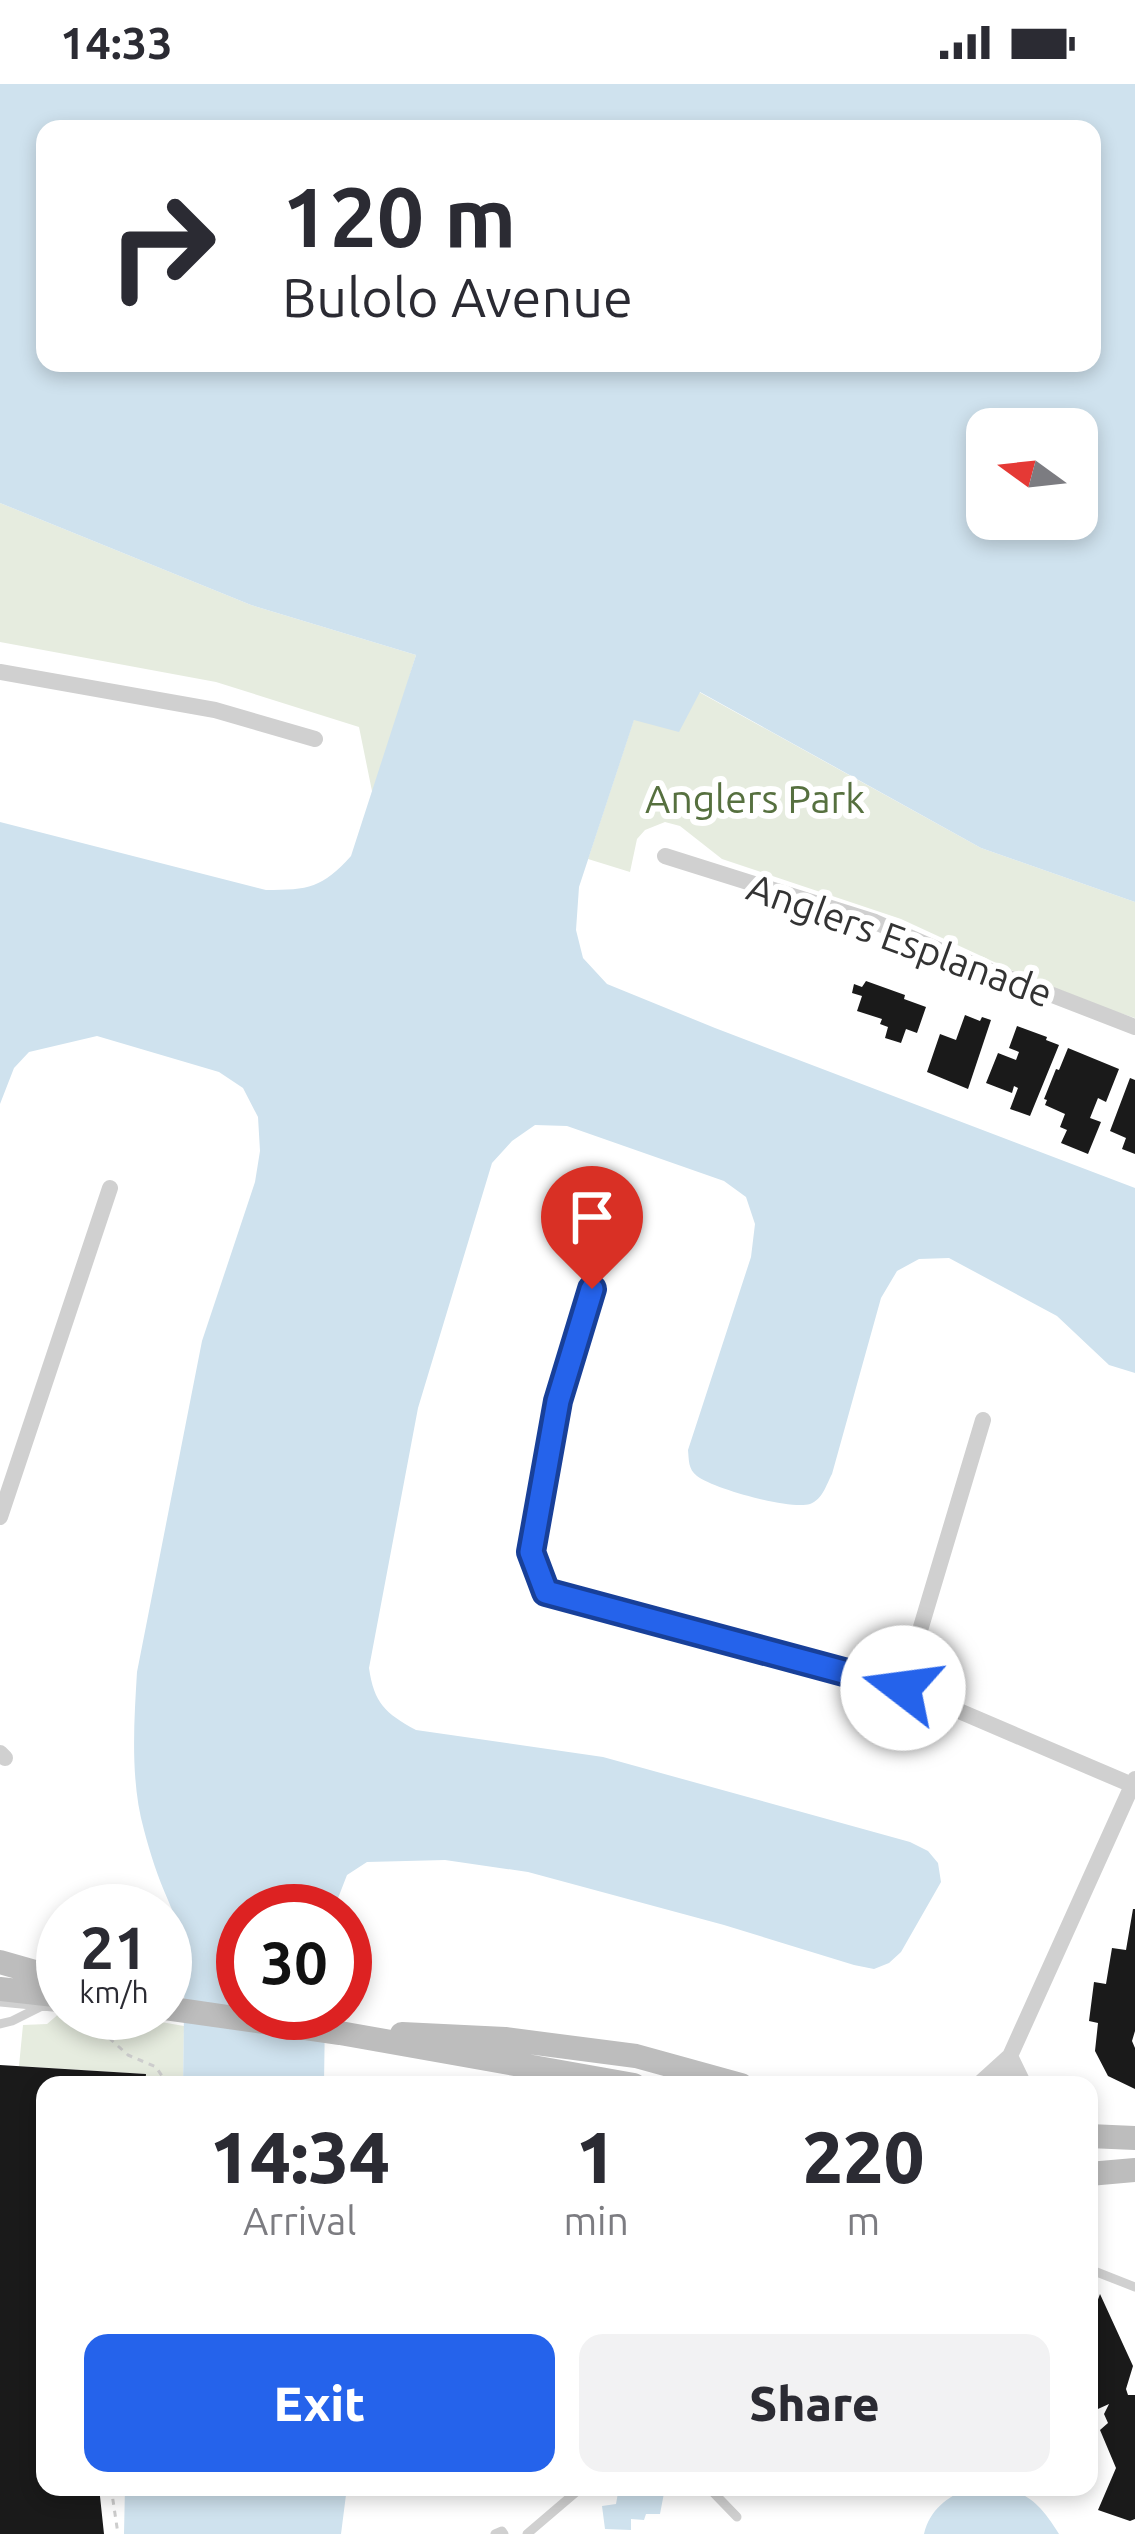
<!DOCTYPE html>
<html lang="en">
<head>
<meta charset="utf-8">
<style>
	:root { --surface:#fff; --page:#f2f2f3; --text:#2b2b33; --muted:#7c7c81; --accent:#2563eb }
	body { margin:0; font-family:Ubuntu,sans-serif; background:var(--page); color:var(--text); height:100vh; display:flex; flex-direction:column; font-size:45px; white-space:nowrap }
	* { box-sizing:border-box; margin:0 }
	p { font-size:39px; color:var(--muted) }
	.icon { flex:none; width:66px; height:66px; fill:none; stroke:currentColor; stroke-width:2; stroke-linecap:round; stroke-linejoin:round }
	.map { position:relative; flex:1; overflow:hidden }
	.details { position:absolute; left:36px; top:1992px; width:1062px; height:420px; display:flex; flex-direction:column; background:var(--surface); border-radius:24px; box-shadow:0 6px 18px #0003 }
	.details>* { flex:none }
	.banner { position:absolute; left:36px; top:36px; width:1065px; height:252px; border-radius:24px; box-shadow:0 6px 18px #0003; background:#fff; color:var(--text); overflow:hidden }
	.needle { width:78px; rotate:285deg }
	.buttons { position:absolute; left:966px; top:324px; display:grid; gap:24px }
	.buttons a { display:grid; place-items:center; width:132px; height:132px; border-radius:24px; background:var(--surface); box-shadow:0 6px 18px #0003; font-size:60px }
	.speed { position:absolute; left:36px; top:1800px; display:flex; gap:24px; font-size:60px; font-weight:700; text-align:center }
	.speed>* { display:grid; place-content:center; width:156px; height:156px; border-radius:50%; background:var(--surface); box-shadow:0 6px 18px #0003; line-height:1 }
	.speed small { font-size:30px; font-weight:400 }
	.speed .limit { border:18px solid #d22; background:#fff; color:#111 }
	.pin { position:absolute; display:grid; place-items:center; width:102px; height:102px; color:#fff; margin:-123px -51px; border-radius:50% 50% 50% 0; rotate:-45deg; box-shadow:0 0 12px #0007 }
	.pin .icon { rotate:45deg }
	.me { position:absolute; width:132px; margin:-66px; rotate:285deg; stroke-linejoin:round; filter:drop-shadow(0 0 9px #0008) }
	.turn { display:flex; align-items:center; gap:42px; height:252px; padding:0 48px; font-size:54px }
	.turn .icon { width:156px; height:156px; stroke-width:2.5 }
	.turn b { display:block; font-size:84px; line-height:102px }
	.eta { display:flex; justify-content:space-evenly; align-items:center; height:204px; text-align:center }
	.eta b { font-size:72px; font-weight:800; line-height:84px }
	.primary-button { display:flex; gap:24px; margin-top:auto; padding:24px 48px }
	.primary-button a { flex:1; height:138px; border-radius:24px; background:var(--accent); color:#fff; font-size:48px; font-weight:800; line-height:138px; text-align:center }
	.primary-button a+a { background:var(--page); color:var(--text) }
	.status { display:flex; justify-content:space-between; align-items:center; height:84px; padding:0 60px; background:var(--surface); direction:ltr }
	.status svg { height:33px; fill:currentColor }
	.map>svg:first-child { display:block }
	.green { fill:#e6ecdf }
	.water { fill:#cfe2ee; fill-rule:evenodd }
	.building { fill:#1a1a1a }
	.lines { fill:none; stroke-linecap:round; stroke-linejoin:round }
	.path { stroke:#cdcdcd; stroke-width:3; stroke-dasharray:6 6; stroke-linecap:butt }
	.lane { stroke:#d0d0d0; stroke-width:9 }
	.street { stroke:#d0d0d0; stroke-width:16 }
	.secondary { stroke:#bdbdbd; stroke-width:24 }
	.route-casing { stroke:#184099; stroke-width:30 }
	.route { stroke:#2563eb; stroke-width:21 }
	.labels { text-anchor:middle; stroke-width:12; stroke-linejoin:round; paint-order:stroke }
	.park-label { font-size:39px; fill:#56703f; stroke:#fff }
	.street-label { font-size:39px; fill:#333; stroke:#fff }
</style>
</head>
<body>
<div class="status"><b>14:33</b><svg viewBox="0 0 49 12"><path d="M0 12V9h3v3zM5 12V6h3v6zM10 12V3h3v9zM15 12V0h3v12zM26 1h20v11H26zM47 4h2v5h-2z"/></svg></div>
<div class="map">
<svg width="1135" height="2450" viewBox="0 0 1135 2450">
	<rect width="100%" height="100%" fill="#fff"/>
	<path class="green" d="M0,419L251,521L416,571L373,712L359,643L216,598L0,558Z
		M699,608L981,764L1135,818V934L1066,911L901,835L722,775L680,742L665,738L645,746L637,755L630,788L588,775L634,635Z
		M61,1928L144,1935L184,1942L183,2001H145V1990L19,1982L23,1941L47,1940Z"/>
	<path class="water" d="M0,0H1135V818L981,764L700,608L679,648L634,636L579,803L576,846L583,874L607,900L715,944L1135,1104V1289L1109,1281L1057,1232L949,1174L919,1175L897,1187L881,1214L832,1390C826,1401 823,1415 810,1420C790,1426 714,1405 697,1392C688,1385 689,1376 688,1366L751,1173L755,1140L746,1113L724,1097L567,1042L535,1041L512,1057L492,1079L418,1324L369,1584C374,1619 385,1629 416,1646L603,1673L910,1758L928,1767L938,1779L941,1798L901,1868L889,1879L874,1885L854,1881L724,1841L528,1788L445,1776L367,1778L347,1791L333,1827H243V1929H325L324,2001H183L185,1859C182,1842 174,1832 168,1816C158,1794 150,1769 144,1746C130,1696 134,1639 137,1588L202,1257L255,1098L260,1067L258,1033L243,1004L219,988L97,952L29,968L14,984L0,1020V738L266,806C309,806 322,804 351,772L416,571L251,521L0,419ZM45,45H1092V279H45ZM987,345H1077V435H987Z
		M125,2403H347L341,2450H124Z
		M619,2403L664,2409L660,2430H646L644,2436L631,2435V2446L605,2445L602,2422L616,2420Z
		M969,2403C1016,2403 1033,2407 1059,2450H924C930,2425 947,2414 969,2403Z"/>
	<path class="building" d="M866,897L905,911L904,915L926,923L917,949L906,945L901,959L885,954L888,943L880,940L882,935L857,927L862,912L852,909L854,900L862,903Z
		M965,931L980,937L982,933L991,936L968,1005L927,988L940,950L956,956Z
		M1017,942L1047,953L1046,956L1059,961L1030,1032L1010,1025L1018,1004L1014,1002L1012,1009L986,999L998,969L1016,976L1019,968L1009,964Z
		M1068,964L1119,985L1106,1018L1098,1014L1090,1034L1101,1038L1088,1070L1061,1059L1067,1046L1060,1043L1065,1030L1045,1021L1047,1016L1044,1015L1056,985L1059,986Z
		M1130,994L1135,996V1070L1122,1065L1126,1054L1110,1047Z
		M1133,1825H1135V1947L1132,1957L1135,1964V2005L1108,1992L1095,1967L1098,1939L1089,1937L1094,1898L1106,1900L1112,1864L1126,1866Z
		M0,1981L146,1990L145,2001H45V2403H99L104,2450H0Z
		M1100,2210L1133,2282L1126,2305L1128,2311H1135V2435L1130,2437L1098,2426L1116,2384L1100,2346L1108,2339L1104,2330L1109,2320L1089,2329V2240Z"/>
	<g class="lines">
		<path class="path" d="M109,1954L128,1971L156,1983L168,2001
			M111,2403L118,2450"/>
		<path class="lane" d="M0,1918L63,1924
			M0,1940L12,1937L42,1922
			M1089,2185L1135,2203
			M708,2403L737,2433
			M495,2450L502,2447L504,2450
			M527,2450L582,2403"/>
		<path class="street" d="M0,588L215,626L315,655
			M665,772L875,838L962,876L1135,943
			M592,1205L558,1317L531,1468L546,1508L903,1603L1132,1701
			M0,1433L110,1104
			M903,1603L983,1336
			M0,1669L5,1674
			M978,2001L1010,1972L1024,2001
			M1001,2001L1010,1972L1135,1695"/>
		<path class="secondary" d="M0,1878L63,1896
			M0,1905L63,1912
			M165,1924L340,1949L634,2001
			M402,1950L505,1955L636,1972L741,2001
			M1089,2052L1135,2054
			M1089,2090L1135,2086"/>
	</g>
	<g class="lines">
		<defs>
			<path id="route" d="M592,1205L558,1317L531,1468L546,1508L903,1604"/>
		</defs>
		<use href="#route" class="route-casing"/>
		<use href="#route" class="route"/>
	</g>
	<g class="labels">
		<g class="park-label">
			<text x="755" y="729">Anglers Park</text>
		</g>
		<g class="street-label">
			<text transform="translate(900 856) rotate(20)" y="14">Anglers Esplanade</text>
		</g>
	</g>
</svg>
<div class="buttons">
<a><svg class="needle" viewBox="-14 -14 28 28"><path d="M0-13l5 13h-10z" fill="#e53935"/><path d="M0 13l5-13h-10z" fill="#7c7c81"/></svg></a>
</div>
<div class="speed"><div>21<small>km/h</small></div><div class="limit">30</div></div>
<div class="pin" style="left:592px;top:1205px;background:#d93025"><svg class="icon" aria-label="arrive" viewBox="0 0 24 24"><path d="M6 21V4h12l-3 4 3 4H6"/></svg></div>
<svg class="me" style="left:903px;top:1604px" viewBox="-20 -20 40 40"><circle r="19" fill="#fff"/><path d="M0-13L10 11 0 6-10 11z" fill="#2563eb"/></svg>
<div class="banner">
<div class="turn"><svg class="icon" aria-label="right" viewBox="0 0 24 24"><path d="M7 20v-9h11M14 6l5 5-5 5"/></svg><div><b>120 m</b>Bulolo Avenue</div></div>
</div>
<section class="details">
<div class="eta">
<div><b>14:34</b><p>Arrival</p></div>
<div><b>1</b><p>min</p></div>
<div><b>220</b><p>m</p></div>
</div>
<div class="primary-button"><a>Exit</a><a>Share</a></div>
</section>
</div>
</body>
</html>
